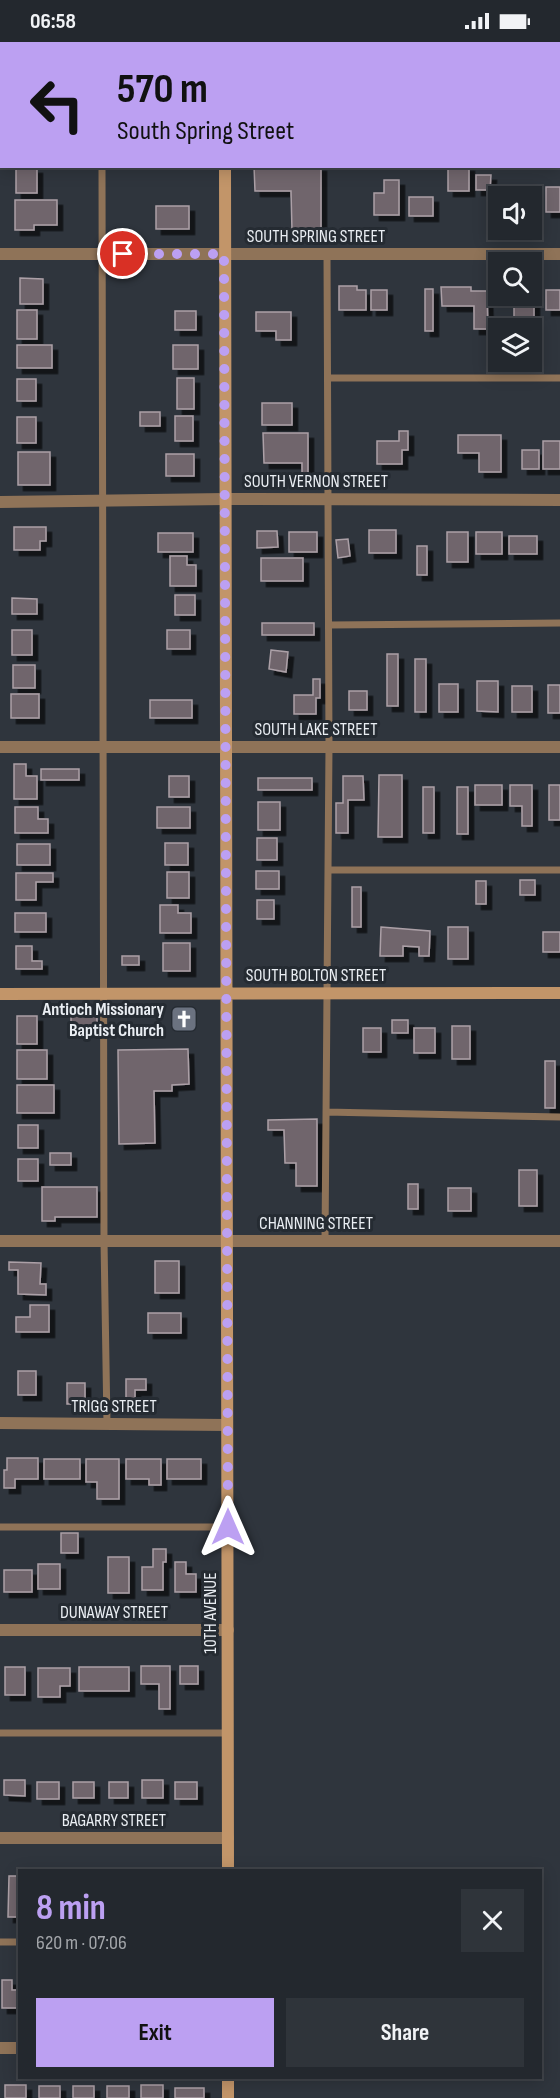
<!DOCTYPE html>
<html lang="en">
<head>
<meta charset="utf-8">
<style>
	:root { --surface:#23282e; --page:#2f343a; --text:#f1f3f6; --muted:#a3a6aa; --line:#40444a; --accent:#bca0f2 }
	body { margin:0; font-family:"Sofia Sans Condensed",sans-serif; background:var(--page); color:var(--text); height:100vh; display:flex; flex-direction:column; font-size:22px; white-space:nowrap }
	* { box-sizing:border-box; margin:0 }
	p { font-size:20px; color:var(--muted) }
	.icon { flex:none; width:33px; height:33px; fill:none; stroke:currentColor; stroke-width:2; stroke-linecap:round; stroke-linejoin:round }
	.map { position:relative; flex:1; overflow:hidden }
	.sheet { position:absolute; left:18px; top:1827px; width:524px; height:210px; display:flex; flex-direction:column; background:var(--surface); border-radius:0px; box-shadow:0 3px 15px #0003,0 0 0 2px var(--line) }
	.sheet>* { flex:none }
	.banner { position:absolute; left:0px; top:0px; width:561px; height:126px; box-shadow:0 3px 15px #0003,0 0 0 2px var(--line); background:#bca0f2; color:#111; overflow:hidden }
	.buttons { position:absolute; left:488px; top:144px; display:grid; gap:12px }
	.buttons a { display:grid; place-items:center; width:54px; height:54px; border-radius:0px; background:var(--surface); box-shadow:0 3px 15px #0003,0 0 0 2px var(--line); font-size:30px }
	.pin { position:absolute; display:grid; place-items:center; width:51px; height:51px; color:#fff; margin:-26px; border:3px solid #fff; border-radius:50%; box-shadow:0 2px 6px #0007 }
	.me { position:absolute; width:66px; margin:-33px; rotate:0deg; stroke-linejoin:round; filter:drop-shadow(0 0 4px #0008) }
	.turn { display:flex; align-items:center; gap:21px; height:126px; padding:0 18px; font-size:27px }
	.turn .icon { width:78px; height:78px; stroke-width:2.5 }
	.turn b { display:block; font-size:42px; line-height:51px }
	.round { display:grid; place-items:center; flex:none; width:63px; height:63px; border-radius:0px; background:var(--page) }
	.overview { display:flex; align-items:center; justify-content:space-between; height:102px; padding:0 18px }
	h1 { font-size:36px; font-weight:700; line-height:45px; color:var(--accent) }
	.action { display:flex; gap:12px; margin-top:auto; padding:12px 18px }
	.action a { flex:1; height:69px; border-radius:0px; background:var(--accent); color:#111; font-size:24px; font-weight:700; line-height:69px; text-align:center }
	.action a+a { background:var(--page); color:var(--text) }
	.status { display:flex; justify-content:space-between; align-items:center; height:42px; padding:0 30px; background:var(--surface); direction:ltr }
	.status svg { height:16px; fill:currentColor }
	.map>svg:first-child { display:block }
	.building { fill:#70656c; stroke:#aca0a7; stroke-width:1.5; filter:url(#shadow) }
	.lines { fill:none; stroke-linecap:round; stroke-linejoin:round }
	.lane { stroke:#8f7358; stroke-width:7 }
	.street { stroke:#8f7358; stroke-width:12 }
	.secondary { stroke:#c29569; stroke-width:12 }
	.route { stroke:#bca0f2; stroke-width:10; stroke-dasharray:0 18 }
	.labels { text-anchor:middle; stroke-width:6; stroke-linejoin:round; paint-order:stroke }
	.street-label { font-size:18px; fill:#eaeef3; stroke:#252b32 }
	.poi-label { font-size:18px; font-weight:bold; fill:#eaeef3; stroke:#252b32; text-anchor:end }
</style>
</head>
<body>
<div class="status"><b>06:58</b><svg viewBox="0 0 49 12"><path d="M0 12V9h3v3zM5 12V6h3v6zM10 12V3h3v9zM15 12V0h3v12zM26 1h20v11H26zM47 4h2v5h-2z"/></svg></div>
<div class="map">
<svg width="560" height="2056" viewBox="0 0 560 2056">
	<defs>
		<filter id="shadow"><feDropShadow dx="5.5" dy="5.5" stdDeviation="0" flood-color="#0009"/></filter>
	</defs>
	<rect width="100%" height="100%" fill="#2f353d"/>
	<path class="building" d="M254,124H321V188L292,189L291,149H255Z
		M448,124H469V149H448Z
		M16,126H37V151H16Z
		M476,133H491L490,148H476Z
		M384,138H399V173H374V151H384Z
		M546,145H560V170H546Z
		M409,155H433V174H409Z
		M15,158H57V183H34V188H15Z
		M156,164H189V187H156Z
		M20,236L43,237V262H20Z
		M339,244H357V248H366V268H339Z
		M441,245H471V249H487L488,287H474V264H442Z
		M425,247H433V289H425Z
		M371,248H387V268H371Z
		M546,248H560V268H546Z
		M531,252H534V282H514V261H522V254H531Z
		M17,268H37V297H17Z
		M175,269H196V288H175Z
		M256,270H291V298H276V289H256Z
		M17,303H52V326H17Z
		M173,303H198V327H173Z
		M177,336H194V367H177Z
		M17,337H36V359H17Z
		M262,361H292V383H262Z
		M140,370H160V384H140Z
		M175,374H193V399H175Z
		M17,375H36V401H17Z
		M399,389H408V408H402V422H377V399H399Z
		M263,391H308V431H302V421H264Z
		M458,393H501V430H479V411H458Z
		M543,399H560V427H543Z
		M522,408H539V427H522Z
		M18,410H50V443H18Z
		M166,412H194V434H166Z
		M14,485H46V499H40V508H14Z
		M369,488H396V511H369Z
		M257,489H277L278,505L257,506Z
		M289,490H317V510H289Z
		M447,490H468V520H447Z
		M476,490H502V512H476Z
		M158,491H193V510H158Z
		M509,494H537V512H509Z
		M348,497L350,514L338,516L336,498Z
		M417,504H427V533H417Z
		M170,514H187V523H196V544H170Z
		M261,516H303V539H261Z
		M175,553H195V573H175Z
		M12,556L37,557V572H12Z
		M262,581H314V593H262Z
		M12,588H32V613H12Z
		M167,588H190V607H167Z
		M271,608L288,610L286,630L269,627Z
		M387,612H398V664H387Z
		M415,617H426V670H415Z
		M13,623H35V646H13Z
		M313,637H320V656H316V672H294V653H313Z
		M477,639H498V670L477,669Z
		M439,642H458V670H439Z
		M548,643H560V671H548Z
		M512,644H532V670H512Z
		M349,649H367V668H349Z
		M11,652H39V676H11Z
		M150,658H192V676H150Z
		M14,722H26V734H37V757H14Z
		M41,727H79V738H41Z
		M379,733H402V795H378Z
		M169,734H189V755H169Z
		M343,734H363L364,758H348V791H336V761H343Z
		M258,736H312V748H258Z
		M475,743H502V763H475Z
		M510,743H532V784H522V764H510Z
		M549,743H560V778H549Z
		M423,745H434V791H423Z
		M457,745H468V792H457Z
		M258,760H280V788H258Z
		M15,765H38V777H48V791H15Z
		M157,765H190V786H157Z
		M257,796H277V818H257Z
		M165,801H188V823H165Z
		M17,802H50V823H17Z
		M256,829H279V847H256Z
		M167,830H189V856H167Z
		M16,831H53V840H36V858H16Z
		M520,838H535V853H520Z
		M476,839H486V862H476Z
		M352,845H361V885H352Z
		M257,858H274V877H257Z
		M160,863H178V871H191V891H160Z
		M15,871H46V890H15Z
		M381,885L430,889L429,914H419V905L403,904V914H380Z
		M448,885H468V917H448Z
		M543,890H560V910H543Z
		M163,901H190V929H163Z
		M16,904H32V919H42V927H16Z
		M122,914H139V923H122Z
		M17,974H37V1002H17Z
		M71,974H97V988H71Z
		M392,978H408V991H392Z
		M452,984H470V1017H452Z
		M363,986H381V1010H363Z
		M414,986H435V1011H414Z
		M188,1007L189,1042L172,1043V1049H154L155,1101L119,1102L118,1008Z
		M17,1008H47V1037H17Z
		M545,1019H555V1066H545Z
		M17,1043H54V1071H17Z
		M317,1077V1144H296V1121H285L284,1088H268V1078Z
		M18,1083H38V1106H18Z
		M50,1111H71V1123H50Z
		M18,1117H38V1139H18Z
		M519,1128H537V1164H519Z
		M408,1142H418V1167H408Z
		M42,1145H97V1175H55V1179H42Z
		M448,1146H471V1169H448Z
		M155,1219H179V1251H155Z
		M9,1220L41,1221L40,1242H46V1253L18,1252V1228H9Z
		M30,1263H49V1290H16V1275H30Z
		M148,1271H181V1291H148Z
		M18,1329H36V1353H18Z
		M126,1337H146V1348H135V1358H126Z
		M67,1341H85V1362H67Z
		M7,1416H38V1437H15V1446H4V1428H7Z
		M44,1417H80V1437H44Z
		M86,1417H119V1457H97V1440H86Z
		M126,1417H161V1443H149V1437H126Z
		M167,1417H201V1437H167Z
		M61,1491H78V1511H61Z
		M153,1507H166V1520H163V1548H142V1525H153Z
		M108,1515H129V1551H108Z
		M175,1520H186V1532H196V1550H175Z
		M38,1522H60V1547H38Z
		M4,1528H32V1550H4Z
		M141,1624H170V1667H159V1642H141Z
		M180,1624H198V1642H180Z
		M5,1625H25V1653H5Z
		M79,1625H129V1649H79Z
		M38,1626H70V1644H60V1655H38Z
		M4,1738H25V1754L4,1753Z
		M142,1738H163V1756H142Z
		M37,1740H59V1757H37Z
		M73,1740H94V1756H73Z
		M109,1740H128V1756H109Z
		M175,1740H197V1757H175Z
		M9,1834H20L19,1875H8Z
		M2,1938H12V1948H20V1966H2Z
		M5,2043H26V2056H5Z
		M141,2043H163V2056H141Z
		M39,2044H60V2056H39Z
		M73,2044H94V2056H73Z
		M107,2044H129V2056H107Z
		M175,2046H204V2056H175Z"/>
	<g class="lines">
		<path class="lane" d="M101,0V2
			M102,124L104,1199L107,1382
			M328,336H560
			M329,583L560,581
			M328,828H560
			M326,1070L560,1075
			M325,1199L329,705L327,212
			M0,1485H228
			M0,1691H228
			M0,1900H20"/>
		<path class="street" d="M0,212H560
			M0,460L225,457L560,458
			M0,705H560
			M0,1199H560
			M0,1381L227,1383
			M0,1588H228
			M0,1796H228
			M0,2006H20"/>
		<path class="secondary" d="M225,2V0
			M225,124L228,1828
			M0,952L560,951
			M228,2036V2056"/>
	</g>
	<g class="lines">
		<path class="route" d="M123,212H224L228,1485"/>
	</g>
	<defs>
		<symbol id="church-square" viewBox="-11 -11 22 22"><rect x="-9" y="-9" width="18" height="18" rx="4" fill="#6b7280" stroke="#252b32"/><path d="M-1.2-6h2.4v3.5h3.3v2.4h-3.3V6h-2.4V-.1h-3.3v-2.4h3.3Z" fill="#fff"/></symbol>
	</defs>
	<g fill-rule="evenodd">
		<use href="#church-square" x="169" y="962" width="30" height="30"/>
	</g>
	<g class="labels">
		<g class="street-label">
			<text x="316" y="200">SOUTH SPRING STREET</text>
			<text x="316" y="445">SOUTH VERNON STREET</text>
			<text x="316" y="693">SOUTH LAKE STREET</text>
			<text x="316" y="939">SOUTH BOLTON STREET</text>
			<text x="316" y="1187">CHANNING STREET</text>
			<text x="114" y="1370">TRIGG STREET</text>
			<text x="114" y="1576">DUNAWAY STREET</text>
			<text transform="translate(210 1571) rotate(-90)" y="6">10TH AVENUE</text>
			<text x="114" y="1784">BAGARRY STREET</text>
		</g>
		<g class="poi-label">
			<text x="164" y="973">Antioch Missionary<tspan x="164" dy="21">Baptist Church</tspan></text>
		</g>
	</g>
</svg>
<div class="buttons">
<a><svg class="icon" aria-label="sound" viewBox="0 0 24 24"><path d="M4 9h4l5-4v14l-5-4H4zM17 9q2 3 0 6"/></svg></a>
<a><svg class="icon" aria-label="search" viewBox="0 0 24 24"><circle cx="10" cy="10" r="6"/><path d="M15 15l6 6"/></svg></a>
<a><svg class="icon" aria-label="layers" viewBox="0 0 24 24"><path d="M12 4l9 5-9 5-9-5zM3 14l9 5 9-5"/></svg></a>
</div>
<div class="pin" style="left:123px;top:212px;background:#d93025"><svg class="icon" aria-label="arrive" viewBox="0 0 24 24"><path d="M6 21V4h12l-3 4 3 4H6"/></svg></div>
<svg class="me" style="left:228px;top:1485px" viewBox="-20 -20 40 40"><path d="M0-17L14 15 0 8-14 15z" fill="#bca0f2" stroke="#fff" stroke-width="4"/></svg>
<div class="banner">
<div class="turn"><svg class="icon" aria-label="left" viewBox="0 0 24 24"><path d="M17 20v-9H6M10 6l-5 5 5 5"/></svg><div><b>570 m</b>South Spring Street</div></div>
</div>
<section class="sheet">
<div class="overview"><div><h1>8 min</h1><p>620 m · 07:06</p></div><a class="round"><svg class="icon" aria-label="close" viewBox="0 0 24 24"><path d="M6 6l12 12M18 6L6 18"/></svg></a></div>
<div class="action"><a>Exit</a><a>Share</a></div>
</section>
</div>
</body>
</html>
